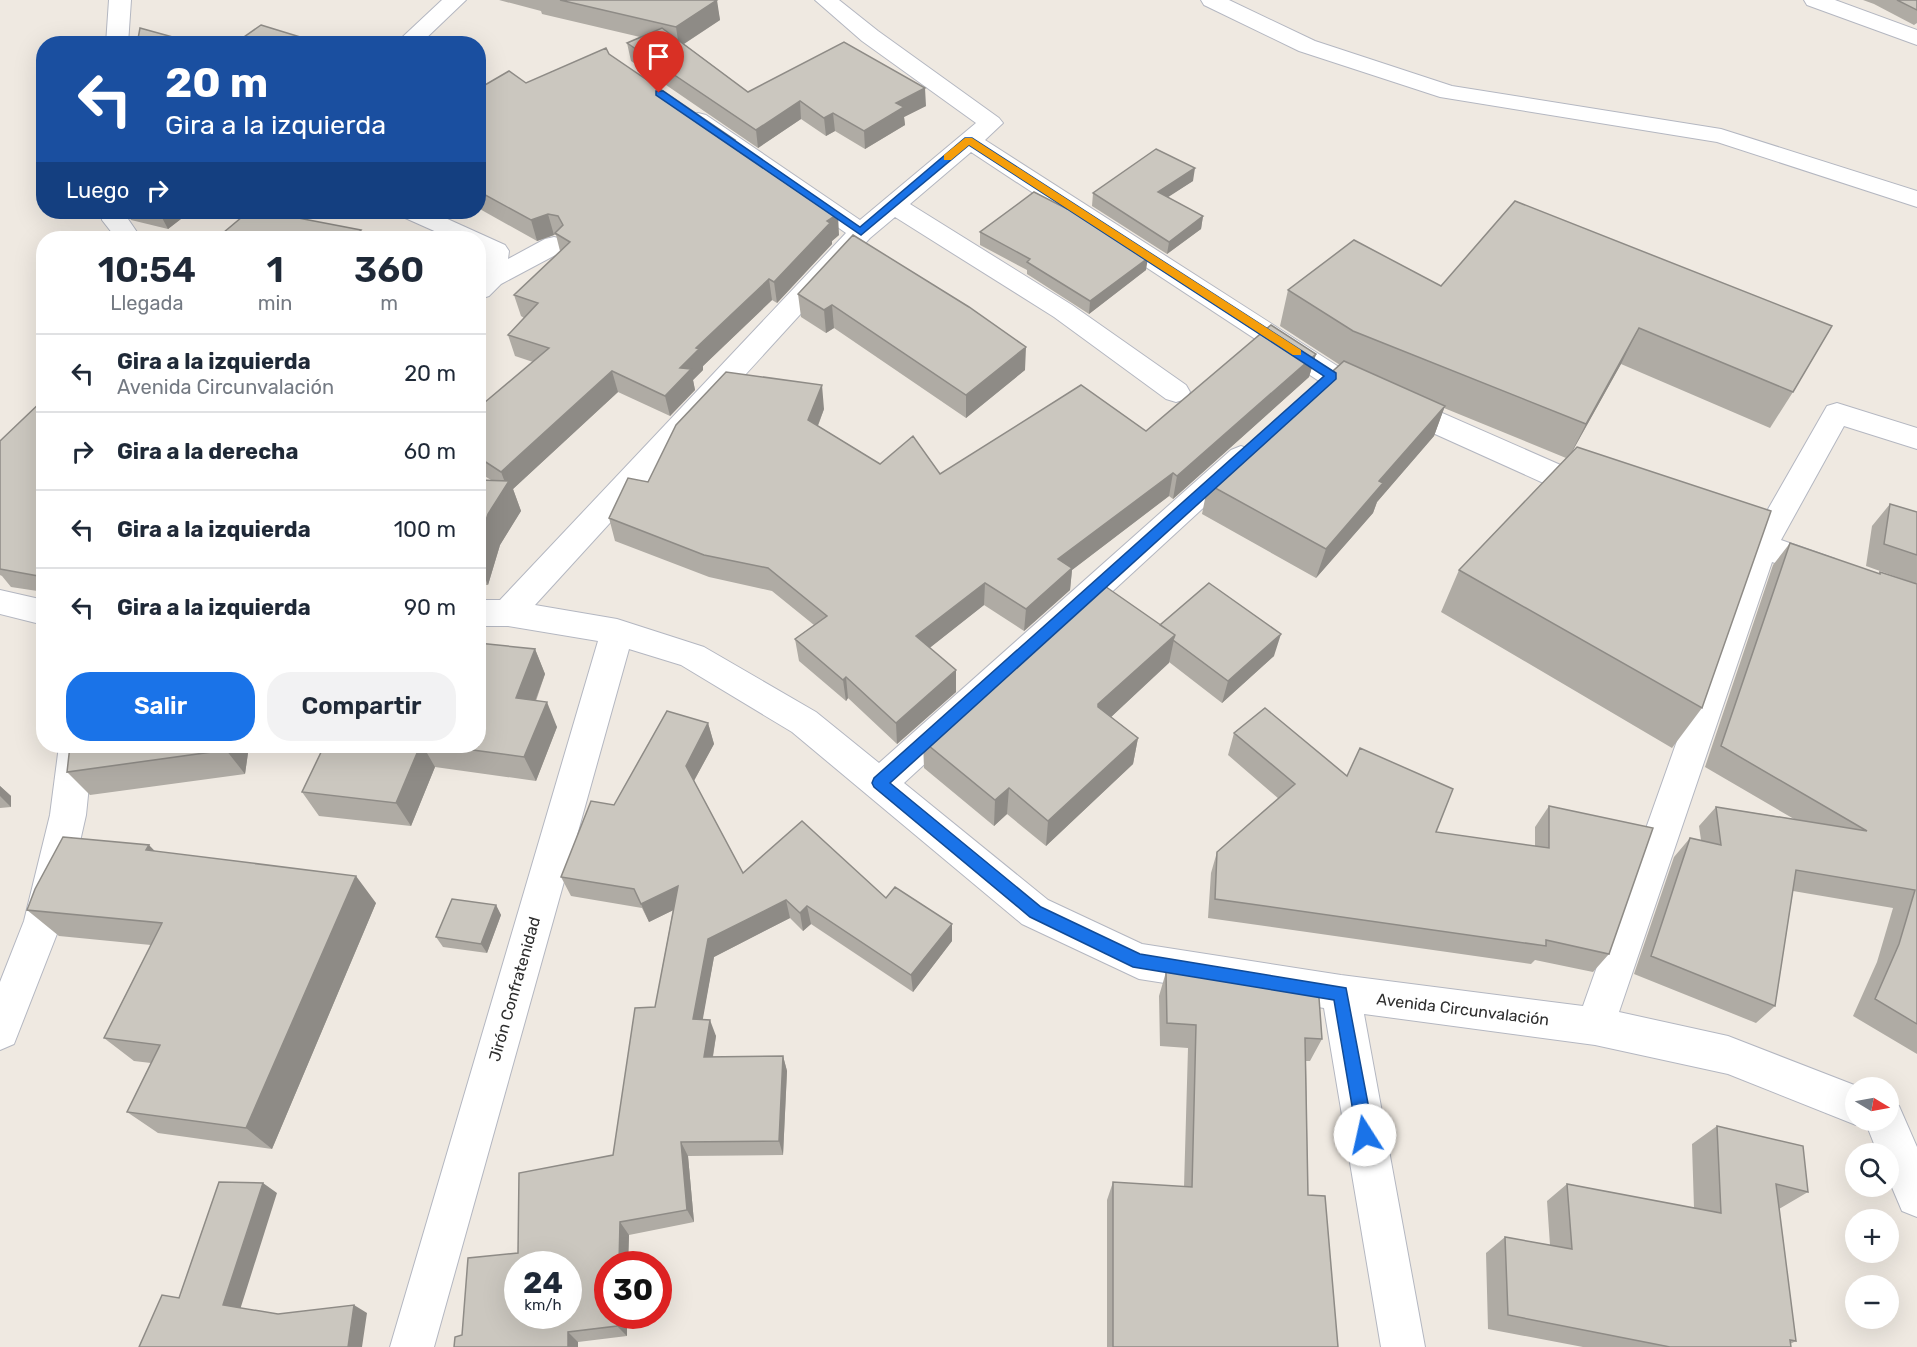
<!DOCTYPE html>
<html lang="es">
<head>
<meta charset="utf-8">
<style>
	:root { --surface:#fff; --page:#f2f2f3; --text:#1f2937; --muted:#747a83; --line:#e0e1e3; --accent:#1a73e8 }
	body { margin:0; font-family:Rubik,sans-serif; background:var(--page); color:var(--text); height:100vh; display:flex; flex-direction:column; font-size:22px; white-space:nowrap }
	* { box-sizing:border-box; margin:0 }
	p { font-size:20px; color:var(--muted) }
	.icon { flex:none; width:33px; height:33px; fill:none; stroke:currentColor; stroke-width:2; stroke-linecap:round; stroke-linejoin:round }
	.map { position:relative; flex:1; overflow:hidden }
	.panel { position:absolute; left:36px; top:231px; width:450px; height:522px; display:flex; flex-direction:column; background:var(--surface); border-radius:24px; box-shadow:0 6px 24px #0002 }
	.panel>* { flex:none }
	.hud { position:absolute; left:36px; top:36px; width:450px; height:183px; border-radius:24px; box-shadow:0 6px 24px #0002; background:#1a4fa0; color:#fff; overflow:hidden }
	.needle { width:39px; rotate:100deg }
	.buttons { position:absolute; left:1845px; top:1077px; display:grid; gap:12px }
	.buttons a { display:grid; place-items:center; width:54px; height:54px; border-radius:50%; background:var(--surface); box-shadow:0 6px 24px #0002; font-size:30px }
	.speed { position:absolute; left:504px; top:1251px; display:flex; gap:12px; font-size:30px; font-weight:700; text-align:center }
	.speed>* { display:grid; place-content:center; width:78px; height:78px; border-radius:50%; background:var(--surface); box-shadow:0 6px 24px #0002; line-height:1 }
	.speed small { font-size:15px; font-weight:400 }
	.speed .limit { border:9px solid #d22; background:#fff; color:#111 }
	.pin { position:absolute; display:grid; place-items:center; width:51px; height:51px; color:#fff; margin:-62px -26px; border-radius:50% 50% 50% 0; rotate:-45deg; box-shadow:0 0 6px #0007 }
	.pin .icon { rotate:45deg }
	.me { position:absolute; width:66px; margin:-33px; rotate:350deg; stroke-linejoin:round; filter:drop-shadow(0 0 4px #0008) }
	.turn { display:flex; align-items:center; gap:21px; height:126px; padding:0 30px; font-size:27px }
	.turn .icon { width:78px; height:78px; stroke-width:2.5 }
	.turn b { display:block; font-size:42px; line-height:51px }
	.then { display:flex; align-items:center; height:57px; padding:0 30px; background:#0003; gap:12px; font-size:22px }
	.eta { display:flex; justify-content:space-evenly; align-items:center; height:102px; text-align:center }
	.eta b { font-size:36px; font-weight:600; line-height:42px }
	.cta { display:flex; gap:12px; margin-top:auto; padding:12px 30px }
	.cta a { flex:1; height:69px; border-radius:24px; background:var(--accent); color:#fff; font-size:24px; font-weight:600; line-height:69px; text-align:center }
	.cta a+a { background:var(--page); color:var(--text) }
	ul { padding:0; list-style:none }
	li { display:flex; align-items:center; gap:18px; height:78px; padding:0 30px; border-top:2px solid var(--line) }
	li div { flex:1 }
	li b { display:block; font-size:22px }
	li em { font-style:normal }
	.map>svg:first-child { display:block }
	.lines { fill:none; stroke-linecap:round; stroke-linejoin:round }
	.minor-casing { stroke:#b4b7c1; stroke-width:2 }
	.minor { fill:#fff; fill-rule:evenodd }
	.wall { fill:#afaba4 }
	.shaded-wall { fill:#8e8b86 }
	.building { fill:#cbc7bf; stroke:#8e8b86; stroke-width:1.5; fill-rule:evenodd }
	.route { fill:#1a73e8; stroke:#114b97; stroke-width:1.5 }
	.slow { fill:#f59e0b }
	.labels { text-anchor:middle; stroke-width:5; stroke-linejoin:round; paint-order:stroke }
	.street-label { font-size:16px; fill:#2e2e2e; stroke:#fff }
</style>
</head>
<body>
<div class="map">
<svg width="1917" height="1347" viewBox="0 0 1917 1347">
	<rect width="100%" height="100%" fill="#efe9e1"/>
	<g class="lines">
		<defs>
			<path id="minor" d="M109,0H131L128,44H106Z
				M442,0H466L420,44H395Z
				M815,0H839L878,31L999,118L1003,123L985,140L1342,369L1581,474L1605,482L1609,490L1605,498L1594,501L1559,490L1322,383L971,152L910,204L1072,305L1186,385L1190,392L1186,399L1176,402L1166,399L1054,317L895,217L870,238L535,605L617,619L704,647L816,712L879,763L1231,450L1241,446L1251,450L1256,457L1251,464L904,783L1048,900L1142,944L1341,975L1583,1006L1744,552L1706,539L1702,531L1706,523L1717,520L1755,532L1827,406L1837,403L1917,428V449L1844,426L1781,540L1835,559L1840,567L1835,575L1824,579L1772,562L1619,1012L1728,1036L1862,1088H1856V1120H1888V1101L1899,1106L1917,1147V1217L1902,1211L1888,1178V1154H1878L1865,1121L1856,1125L1728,1074L1595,1045L1364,1014L1425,1347H1381L1324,1008L1139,979L1022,924L792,732L681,665L629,649L434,1347H390L598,641L508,626H478V600H500L846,233L690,125L686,120L690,115L698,113L706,115L860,220L976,123L862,41Z
				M1201,0H1229L1315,41L1452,86L1721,129L1917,191V207L1717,142L1440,97L1299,51L1204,5Z
				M1804,0H1835L1917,30V45L1807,5Z
				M102,212H127L128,219L141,238H116L102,220Z
				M399,212H432L505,245L509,251L508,259L545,239L554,237L563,239L567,245L563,251L501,284L489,296L480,299L478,276L483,255L478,252V238H450L403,217Z
				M0,590L44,600V625L0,614Z
				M59,746H93L86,815L62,921L14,1044L0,1050V982L24,921L50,815Z"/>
		</defs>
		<use href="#minor" class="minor-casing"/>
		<use href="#minor" class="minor"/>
	</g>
	<path class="wall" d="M499,0H716L720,20L684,44L748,92L926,106L904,117L905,125L865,149L835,131L826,136L801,119L758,148L631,61L627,43L640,37L542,14L541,11Z
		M1863,0H1917V23L1914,25L1874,4Z
		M609,54L736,148L839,235L832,241V244L777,303L772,300L703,366V370L693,380L695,390L670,416L618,392L513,489L521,511L500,545L488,585H478V480H491L478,472V408L533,362L515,356L508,335L524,318L521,316L514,295L560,251L556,235H554L537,241L478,208V89L526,83Z
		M1193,181L1167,197L1203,216L1201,229L1167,254L1092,206L1093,193Z
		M1515,201L1793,392L1770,428L1621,364L1572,452L1702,708L1672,748L1441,612L1459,570L1566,458L1444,408L1434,436L1377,502L1373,513L1316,578L1202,514L1208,484L1340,365L1280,326L1288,290L1441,286Z
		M127,212H190L168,229L131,220Z
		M980,232L1146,270L1089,314L1027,274V270L980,245Z
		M853,235L1025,370L966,418L834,328L826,333L801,317L798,294Z
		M1316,354L1309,377L1173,499L1169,496L1072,570L1070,590L1024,631L984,605L929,648L956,692L897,744L848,698L846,701L799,661L795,639L814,625L772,591L709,577L615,541L609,518L648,482L824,409L818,426L880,464L940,474L1146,431Z
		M44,399V592L11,587L2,576L0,575V441Z
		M1890,504L1917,512V1054L1853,1016L1877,962L1893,908L1793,891L1775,1006L1756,1023L1634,974L1674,857L1690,838L1701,840L1699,826L1716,807L1794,819L1705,767L1773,565L1790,543L1879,574L1880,572L1905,580L1866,566L1872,526Z
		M1054,625H1160L1274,656L1222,703L1169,662L1111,717L1138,738L1133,764L1046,846L1007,814L994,826L924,768L923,741L985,690L1053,632Z
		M535,649L545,674L536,701L557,727L536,781L435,767L411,826L319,816L302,792L324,746H478Z
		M708,723L714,744L694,781L743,873L886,898L952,941L913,992L811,924L803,931L790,918L714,957L702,1020L716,1036L713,1057L783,1056L787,1071L783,1155L688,1156L694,1222L629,1235L628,1264H608V1316H627V1336L578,1342V1347H454L518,1253L613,1155L655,1007L673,910L649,922L642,908L571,896L561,877L614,805Z
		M1234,733L1347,776L1436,832L1535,846V827L1549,806L1609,954L1593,972L1535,960L1531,964L1208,918L1211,873L1217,852L1279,799L1228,755Z
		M70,746H249L245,774L90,795L67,772Z
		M0,786L11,796V807L0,808Z
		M155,851L376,903L272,1149L158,1133L127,1112L151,1063L134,1061L104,1038L151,945L59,936L27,910Z
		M496,905L501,915L487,953L443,947L436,937Z
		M1166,972L1322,1039L1310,1061H1306L1308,1195L1338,1347H1107V1200L1113,1182L1184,1187L1188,1048L1160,1046L1159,996Z
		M1717,1126L1808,1192L1779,1209L1796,1341L1790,1344L1791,1347H1583L1488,1329L1486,1253L1505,1237L1550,1245L1547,1201L1567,1184L1694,1208L1692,1144Z"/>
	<path class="shaded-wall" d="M717,0L720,20L679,47L676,27Z
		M925,88L926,106L904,117L905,125L865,149L864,131L896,103Z
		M800,101L801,119L758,148L756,130Z
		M833,113L835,131L826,136L824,118Z
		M735,140L738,161L729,143Z
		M1195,168L1193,181L1156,205L1158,192Z
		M159,212H190L168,229Z
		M548,214L554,235L537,241L531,220Z
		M838,214L839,235L832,241V244L777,303L774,282L827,221Z
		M1203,216L1201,229L1167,254L1169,242Z
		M361,230L365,238H353Z
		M1148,258L1146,270L1089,314L1090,301Z
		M769,279L772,300L703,366V370L693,380L695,390L670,416L665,396L680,368L696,348Z
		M832,305L834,328L826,333L824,310Z
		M1639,328L1621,364L1568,459L1586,424Z
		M1026,347L1025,370L966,418V395Z
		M1316,354L1309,377L1173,499L1177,476Z
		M612,371L618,392L513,489L521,511L500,545L488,585L478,562V545L488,514L506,485L501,472Z
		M822,385L824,409L811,443L808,420Z
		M1445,406L1434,436L1377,502L1373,513L1316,578L1326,549L1379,481Z
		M1173,473L1169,496L1072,570L1070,590L1024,631L1026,609L1058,559Z
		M985,583L984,605L917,658L916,636Z
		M1281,634L1274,656L1222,703L1228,681Z
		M1175,635L1169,663L1095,732L1098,704Z
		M535,649L545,674L527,723L516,698Z
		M956,670V692L897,744L896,723Z
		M846,677L848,698L846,701L843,680Z
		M547,702L557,727L536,781L524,757Z
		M708,723L714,744L691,786L686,766Z
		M1138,738L1133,764L1046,846L1048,821Z
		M226,746H249L245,774L226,750Z
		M420,746H423L435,767L411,826L396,803Z
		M0,786L11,796V807L0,796Z
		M1009,788L1007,814L994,826L995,800Z
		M149,845L175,872L146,850Z
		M356,876L376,903L272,1149L246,1128Z
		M678,886L684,905L649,922L641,904Z
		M786,900L790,918L714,957L700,1035L693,1019L708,939Z
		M496,905L501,915L487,953L481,944Z
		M807,906L811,924L803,931L800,913Z
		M952,924V941L913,992L911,975Z
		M710,1020L716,1036L710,1073L704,1057Z
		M783,1056L787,1071L783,1155L779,1141Z
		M681,1142L688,1156L694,1222L687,1210Z
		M263,1183L277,1193L239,1313L223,1305Z
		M620,1222L629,1235L628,1264H619Z
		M354,1305L367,1313L362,1347H348Z
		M618,1316H627V1336L617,1326Z
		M568,1332L578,1342V1347H568Z"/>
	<path class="building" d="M560,0H717L676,27Z
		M1897,0H1917V10Z
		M261,25L323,44H234Z
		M140,28L198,44H137Z
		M662,28L748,92L844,42L925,88L896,103L904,107L864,131L833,113L824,118L800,101L756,130L627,43Z
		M606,48L609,54L735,140L729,143L838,214L827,221L830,223L774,282L769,279L696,348L699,349L680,368L691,369L665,396L612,371L501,472L478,457V408L549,348L508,335L538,303L514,295L570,242L555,233L563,225L558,216L548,214L531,220L478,191V89L509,71L526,83Z
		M1156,149L1195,168L1158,192L1203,216L1169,242L1093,193Z
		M1034,192L1067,209L1071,207L1148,258L1090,301L1027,262L1030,259L980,232Z
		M1515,201L1832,326L1793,392L1639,328L1586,424L1353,331L1288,290L1354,240L1441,286Z
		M248,212H267L361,230L353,238H217Z
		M853,235L969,307L1026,347L966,395L832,305L824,310L798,294Z
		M1271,325L1316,354L1177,476L1173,473L1058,559L1072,568L1026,609L985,583L916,636L956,670L896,723L846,677L843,680L795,639L827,616L768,568L704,555L609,518L628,478L648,482L676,425L726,372L822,385L808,420L880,464L913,436L940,474L1081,385L1146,431Z
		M1344,361L1445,406L1379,481L1383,483L1326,549L1208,484Z
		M44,399V577L0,569V441Z
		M1577,447L1771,511L1702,708L1459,570Z
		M478,480L509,481L488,514L478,545Z
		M1890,504L1917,512V555L1884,544Z
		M1790,543L1880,574V572L1917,584V1024L1875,999L1899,944L1915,890L1796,870L1775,1006L1651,956L1690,838L1721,845L1716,807L1867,831L1721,746Z
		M1099,582L1175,635L1098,704V707L1138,738L1048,821L1009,788L995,800L923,741L983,687L985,690L1058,628L1054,625L1056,621Z
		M1209,583L1281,634L1228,681L1173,640L1175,635L1160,625Z
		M478,643L535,649L516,698L547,702L524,757L443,746H478Z
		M1265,708L1347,776L1360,748L1453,789L1436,832L1549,848V806L1653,828L1609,954L1546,940V946L1215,899L1217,852L1295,784L1234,733Z
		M667,711L708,723L686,766L743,873L802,821L886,898L895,887L952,924L911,975L807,906L800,913L786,900L708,939L693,1019L710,1020L704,1057L783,1056L779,1141L681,1142L687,1210L620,1222L619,1264H608V1316H618L617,1326L568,1332V1347H454L455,1337L462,1335L468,1258L518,1253L519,1173L613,1155L635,1008L655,1007L678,886L641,904L634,889L561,877L591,801L614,805ZM518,1264H568V1316H518Z
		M70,746H226V750L67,772Z
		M324,746H420L396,803L302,792Z
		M63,837L149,845L146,850L356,876L246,1128L127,1112L160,1045L104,1038L162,923L27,910L35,889Z
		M452,899L496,905L481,944L436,937Z
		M1166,972L1318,984L1322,1039L1305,1038L1308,1195L1325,1196L1338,1347H1113V1182L1192,1187L1196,1025L1167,1023Z
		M1717,1126L1803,1146L1808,1192L1776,1184L1796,1341L1790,1340L1791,1347H1670L1508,1315L1505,1237L1572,1249L1567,1184L1721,1213Z
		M219,1182L263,1183L223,1305L278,1314L354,1305L348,1347H139L162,1295L179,1298Z"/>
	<path class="route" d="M656,91H663L860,227L965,138H972L1336,373V379L890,783L1041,907L1140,954L1346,988L1374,1135L1371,1141L1365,1143L1359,1141L1357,1135L1334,1000L1133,967L1030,917L874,787L872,783L874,778L1324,376L969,145L861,235L656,95Z"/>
	<path class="slow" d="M965,138H972L1301,350V355H1293L969,145L951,160H944V155Z"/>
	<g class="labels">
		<g class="street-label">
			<text transform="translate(514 989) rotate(-74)" y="6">Jirón Confratenidad</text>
			<text transform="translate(1463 1009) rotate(7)" y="6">Avenida Circunvalación</text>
		</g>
	</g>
</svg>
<div class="buttons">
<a><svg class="needle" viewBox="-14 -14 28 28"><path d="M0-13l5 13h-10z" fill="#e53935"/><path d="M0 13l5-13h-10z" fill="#747a83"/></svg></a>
<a><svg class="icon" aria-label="search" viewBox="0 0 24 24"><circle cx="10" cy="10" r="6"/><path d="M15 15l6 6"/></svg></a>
<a>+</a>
<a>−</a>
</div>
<div class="speed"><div>24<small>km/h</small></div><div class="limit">30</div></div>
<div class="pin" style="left:659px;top:93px;background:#d93025"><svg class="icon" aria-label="arrive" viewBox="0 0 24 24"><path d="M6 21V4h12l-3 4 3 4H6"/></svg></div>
<svg class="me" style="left:1365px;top:1135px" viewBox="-20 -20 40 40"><circle r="19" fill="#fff"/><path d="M0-13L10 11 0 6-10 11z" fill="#1a73e8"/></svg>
<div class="hud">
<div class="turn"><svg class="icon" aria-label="left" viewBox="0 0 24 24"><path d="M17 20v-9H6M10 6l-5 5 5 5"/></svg><div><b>20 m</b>Gira a la izquierda</div></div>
<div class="then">Luego<svg class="icon" aria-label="right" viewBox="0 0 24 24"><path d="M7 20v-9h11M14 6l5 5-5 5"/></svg></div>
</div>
<section class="panel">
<div class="eta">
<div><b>10:54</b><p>Llegada</p></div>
<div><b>1</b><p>min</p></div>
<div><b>360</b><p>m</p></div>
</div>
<ul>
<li><svg class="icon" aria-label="left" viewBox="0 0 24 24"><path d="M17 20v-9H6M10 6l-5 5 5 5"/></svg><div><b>Gira a la izquierda</b><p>Avenida Circunvalación</p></div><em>20 m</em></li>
<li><svg class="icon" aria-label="right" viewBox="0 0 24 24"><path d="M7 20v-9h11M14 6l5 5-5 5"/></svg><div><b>Gira a la derecha</b></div><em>60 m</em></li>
<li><svg class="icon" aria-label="left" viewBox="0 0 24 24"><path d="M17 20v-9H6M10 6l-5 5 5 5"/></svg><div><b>Gira a la izquierda</b></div><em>100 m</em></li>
<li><svg class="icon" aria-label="left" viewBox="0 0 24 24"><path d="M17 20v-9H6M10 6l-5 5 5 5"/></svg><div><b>Gira a la izquierda</b></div><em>90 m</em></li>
</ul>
<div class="cta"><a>Salir</a><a>Compartir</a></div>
</section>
</div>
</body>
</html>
